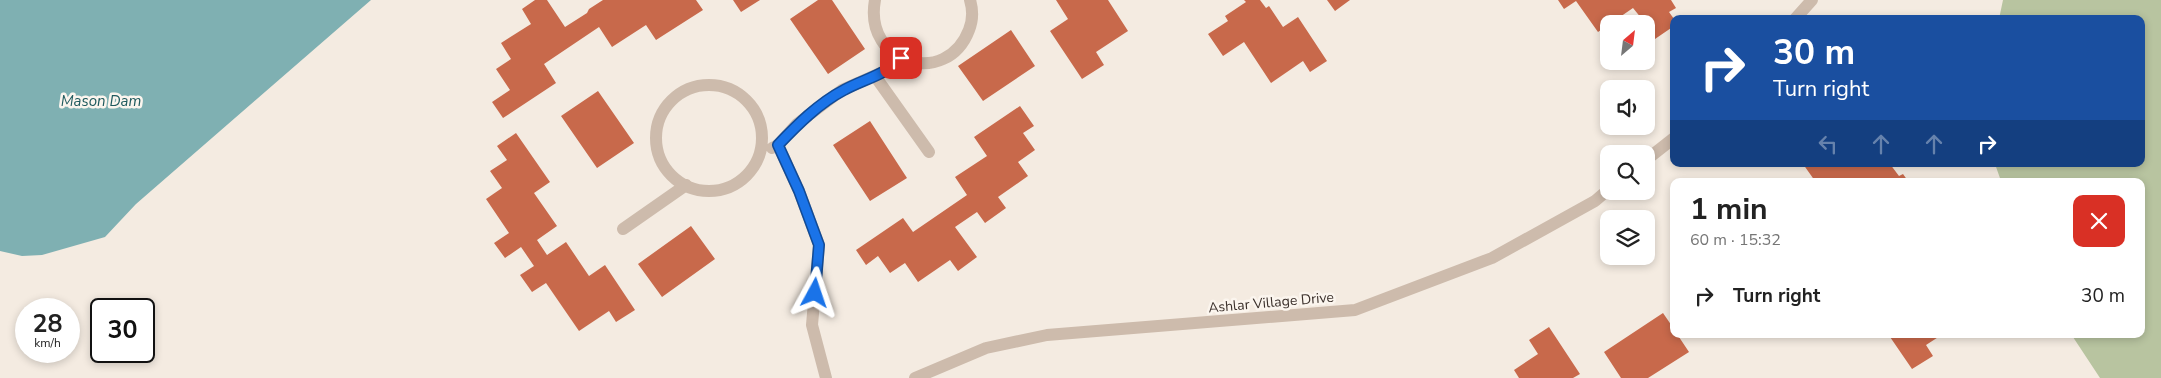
<!DOCTYPE html>
<html lang="en">
<head>
<meta charset="utf-8">
<style>
	:root { --surface:#fff; --page:#f2f2f2; --text:#222; --muted:#767676 }
	body { margin:0; font-family:"Nunito Sans",sans-serif; background:var(--page); color:var(--text); height:100vh; display:flex; flex-direction:column; font-size:19px; white-space:nowrap }
	* { box-sizing:border-box; margin:0 }
	p { font-size:16px; color:var(--muted) }
	.icon { flex:none; width:28px; height:28px; fill:none; stroke:currentColor; stroke-width:2; stroke-linecap:round; stroke-linejoin:round }
	.map { position:relative; flex:1; overflow:hidden }
	.sheet { position:absolute; left:1670px; top:178px; width:475px; height:160px; display:flex; flex-direction:column; background:var(--surface); border-radius:10px; box-shadow:0 2px 8px #0003 }
	.sheet>* { flex:none }
	.hud { position:absolute; left:1670px; top:15px; width:475px; height:152px; border-radius:10px; box-shadow:0 2px 8px #0003; background:#1a4fa0; color:#fff; overflow:hidden }
	.needle { width:32px; rotate:28deg }
	.buttons { position:absolute; left:1600px; top:15px; display:grid; gap:10px }
	.buttons a { display:grid; place-items:center; width:55px; height:55px; border-radius:10px; background:var(--surface); box-shadow:0 2px 8px #0003; font-size:25px }
	.speed { position:absolute; left:15px; top:298px; display:flex; gap:10px; font-size:25px; font-weight:700; text-align:center }
	.speed>* { display:grid; place-content:center; width:65px; height:65px; border-radius:50%; background:var(--surface); box-shadow:0 2px 8px #0003; line-height:1 }
	.speed small { font-size:12px; font-weight:400 }
	.speed .limit { border:2px solid #111; border-radius:8px; background:#fff; color:#111 }
	.pin { position:absolute; display:grid; place-items:center; width:42px; height:42px; color:#fff; margin:-21px; border-radius:10px; box-shadow:0 2px 8px #0006 }
	.me { position:absolute; width:55px; margin:-28px; rotate:5deg; stroke-linejoin:round; filter:drop-shadow(0 0 4px #0008) }
	.turn { display:flex; align-items:center; gap:18px; height:105px; padding:0 20px; font-size:22px }
	.turn .icon { width:65px; height:65px; stroke-width:2.5 }
	.turn b { display:block; font-size:35px; line-height:42px }
	.lanes { display:flex; align-items:center; height:48px; padding:0 20px; background:#0003; justify-content:center; gap:25px; direction:ltr }
	.lanes .off { opacity:.35 }
	.round { display:grid; place-items:center; flex:none; width:52px; height:52px; border-radius:10px; background:var(--page) }
	.overview { display:flex; align-items:center; justify-content:space-between; height:85px; padding:0 20px }
	h1 { font-size:30px; font-weight:700; line-height:38px }
	ul { padding:0; list-style:none }
	li { display:flex; align-items:center; gap:15px; height:65px; padding:0 20px }
	li div { flex:1 }
	li b { display:block; font-size:19px }
	li em { font-style:normal }
	.map>svg:first-child { display:block }
	.green { fill:#b8c4a0 }
	.water { fill:#7fb0b2 }
	.building { fill:#c8694b }
	.lines { fill:none; stroke-linecap:round; stroke-linejoin:round }
	.service { stroke:#cdbbac; stroke-width:12 }
	.minor { stroke:#cdbbac; stroke-width:12 }
	.route-casing { stroke:#114b97; stroke-width:12 }
	.route { stroke:#1a73e8; stroke-width:9 }
	.labels { text-anchor:middle; stroke-width:5; stroke-linejoin:round; paint-order:stroke }
	.street-label { font-size:14px; fill:#3b302b; stroke:#fbf5ee }
	.water-label { font-size:15px; font-style:italic; fill:#1f5a5e; stroke:#fbf5ee }
</style>
</head>
<body>
<div class="map">
<svg width="2161" height="378" viewBox="0 0 2161 378">
	<rect width="100%" height="100%" fill="#f4ebe1"/>
	<path class="green" d="M2003,0H2161V378H2100L2071,334H2141V181H2001L1995,164H2141V19H1999Z"/>
	<path class="water" d="M0,0H371L136,204L105,237L42,255L22,256L0,251Z"/>
	<path class="building" d="M535,0H547L565,27L587,13L589,9L603,0H696L703,10L656,40L646,25L612,47L599,27L544,64L556,83L503,118L492,102L510,90L496,69L511,59L501,43L531,24L522,9Z
		M733,0H760L741,12Z
		M818,0H832L865,49L828,74L790,19Z
		M1056,0H1108L1128,31L1096,52L1104,65L1082,79L1050,31L1068,19Z
		M1244,0H1260L1266,8L1269,6L1283,27L1298,17L1327,61L1310,72L1303,61L1271,83L1244,42L1223,56L1208,34L1228,21L1225,16L1246,2Z
		M1327,0H1350L1335,11Z
		M1558,0H1671L1676,8L1669,12L1674,19V26L1655,39L1646,24L1633,8L1598,32L1576,1L1564,9Z
		M1011,30L1035,66L983,101L958,66Z
		M598,91L634,143L597,168L561,116Z
		M1020,106L1034,126L1023,133L1035,150L1018,162L1028,176L998,197L1006,208L985,223L977,212L955,227L977,257L958,271L950,260L918,282L905,263L890,273L878,256L866,265L856,250L903,218L913,232L967,195L955,177L987,156L974,137Z
		M870,121L907,178L870,201L833,145Z
		M516,133L550,182L534,193L557,226L537,240L547,255L566,242L589,276L605,265L635,310L616,322L609,311L579,331L546,283L532,292L520,275L534,266L521,247L505,258L494,243L509,233L486,199L502,188L490,171L507,160L497,146Z
		M1803,164H1890L1899,176L1903,174L1908,181H1815Z
		M691,226L715,259L662,297L638,264Z
		M1663,313L1674,329V334H1677L1689,352L1648,378H1621L1604,352Z
		M1549,327L1580,374L1573,378H1519L1514,370L1538,354L1529,340Z
		M1888,334H1943L1926,345L1933,356L1912,369Z"/>
	<g class="lines">
		<path class="service" d="M875,76L929,152
			M623,229L686,185"/>
		<path class="minor" d="M875,0C863,65 947,88 969,30C973,20 973,10 970,0
			M1795,19L1812,0
			M656 138a53 53 0 1 1 106 0a53 53 0 1 1-106 0Z
			M778,145L799,191L819,245L812,325L826,378
			M772,148L778,145L797,124L842,90L892,68L901,58
			M1646,160L1674,138
			M915,378L986,348L1047,335L1355,310L1492,258L1595,201L1609,189"/>
	</g>
	<g class="lines">
		<defs>
			<path id="route" d="M815,293L819,245L799,191L778,145C797,125 819,103 844,90C864,79 886,75 901,58"/>
		</defs>
		<use href="#route" class="route-casing"/>
		<use href="#route" class="route"/>
	</g>
	<g class="labels">
		<g class="street-label">
			<text transform="translate(1271 302) rotate(-5)" y="5">Ashlar Village Drive</text>
		</g>
		<g class="water-label">
			<text x="101" y="106">Mason Dam</text>
		</g>
	</g>
</svg>
<div class="buttons">
<a><svg class="needle" viewBox="-14 -14 28 28"><path d="M0-13l5 13h-10z" fill="#e53935"/><path d="M0 13l5-13h-10z" fill="#767676"/></svg></a>
<a><svg class="icon" aria-label="sound" viewBox="0 0 24 24"><path d="M4 9h4l5-4v14l-5-4H4zM17 9q2 3 0 6"/></svg></a>
<a><svg class="icon" aria-label="search" viewBox="0 0 24 24"><circle cx="10" cy="10" r="6"/><path d="M15 15l6 6"/></svg></a>
<a><svg class="icon" aria-label="layers" viewBox="0 0 24 24"><path d="M12 4l9 5-9 5-9-5zM3 14l9 5 9-5"/></svg></a>
</div>
<div class="speed"><div>28<small>km/h</small></div><div class="limit">30</div></div>
<div class="pin" style="left:901px;top:58px;background:#d93025"><svg class="icon" aria-label="arrive" viewBox="0 0 24 24"><path d="M6 21V4h12l-3 4 3 4H6"/></svg></div>
<svg class="me" style="left:815px;top:293px" viewBox="-20 -20 40 40"><path d="M0-17L14 15 0 8-14 15z" fill="#1a73e8" stroke="#fff" stroke-width="4"/></svg>
<div class="hud">
<div class="turn"><svg class="icon" aria-label="right" viewBox="0 0 24 24"><path d="M7 20v-9h11M14 6l5 5-5 5"/></svg><div><b>30 m</b>Turn right</div></div>
<div class="lanes"><svg class="icon off" aria-label="left" viewBox="0 0 24 24"><path d="M17 20v-9H6M10 6l-5 5 5 5"/></svg><svg class="icon off" aria-label="ahead" viewBox="0 0 24 24"><path d="M12 20V5M6 11l6-6 6 6"/></svg><svg class="icon off" aria-label="ahead" viewBox="0 0 24 24"><path d="M12 20V5M6 11l6-6 6 6"/></svg><svg class="icon" aria-label="right" viewBox="0 0 24 24"><path d="M7 20v-9h11M14 6l5 5-5 5"/></svg></div>
</div>
<section class="sheet">
<div class="overview"><div><h1>1 min</h1><p>60 m · 15:32</p></div><a class="round" style="background:#d93025;color:#fff"><svg class="icon" aria-label="close" viewBox="0 0 24 24"><path d="M6 6l12 12M18 6L6 18"/></svg></a></div>
<ul>
<li><svg class="icon" aria-label="right" viewBox="0 0 24 24"><path d="M7 20v-9h11M14 6l5 5-5 5"/></svg><div><b>Turn right</b></div><em>30 m</em></li>
</ul>
</section>
</div>
</body>
</html>
